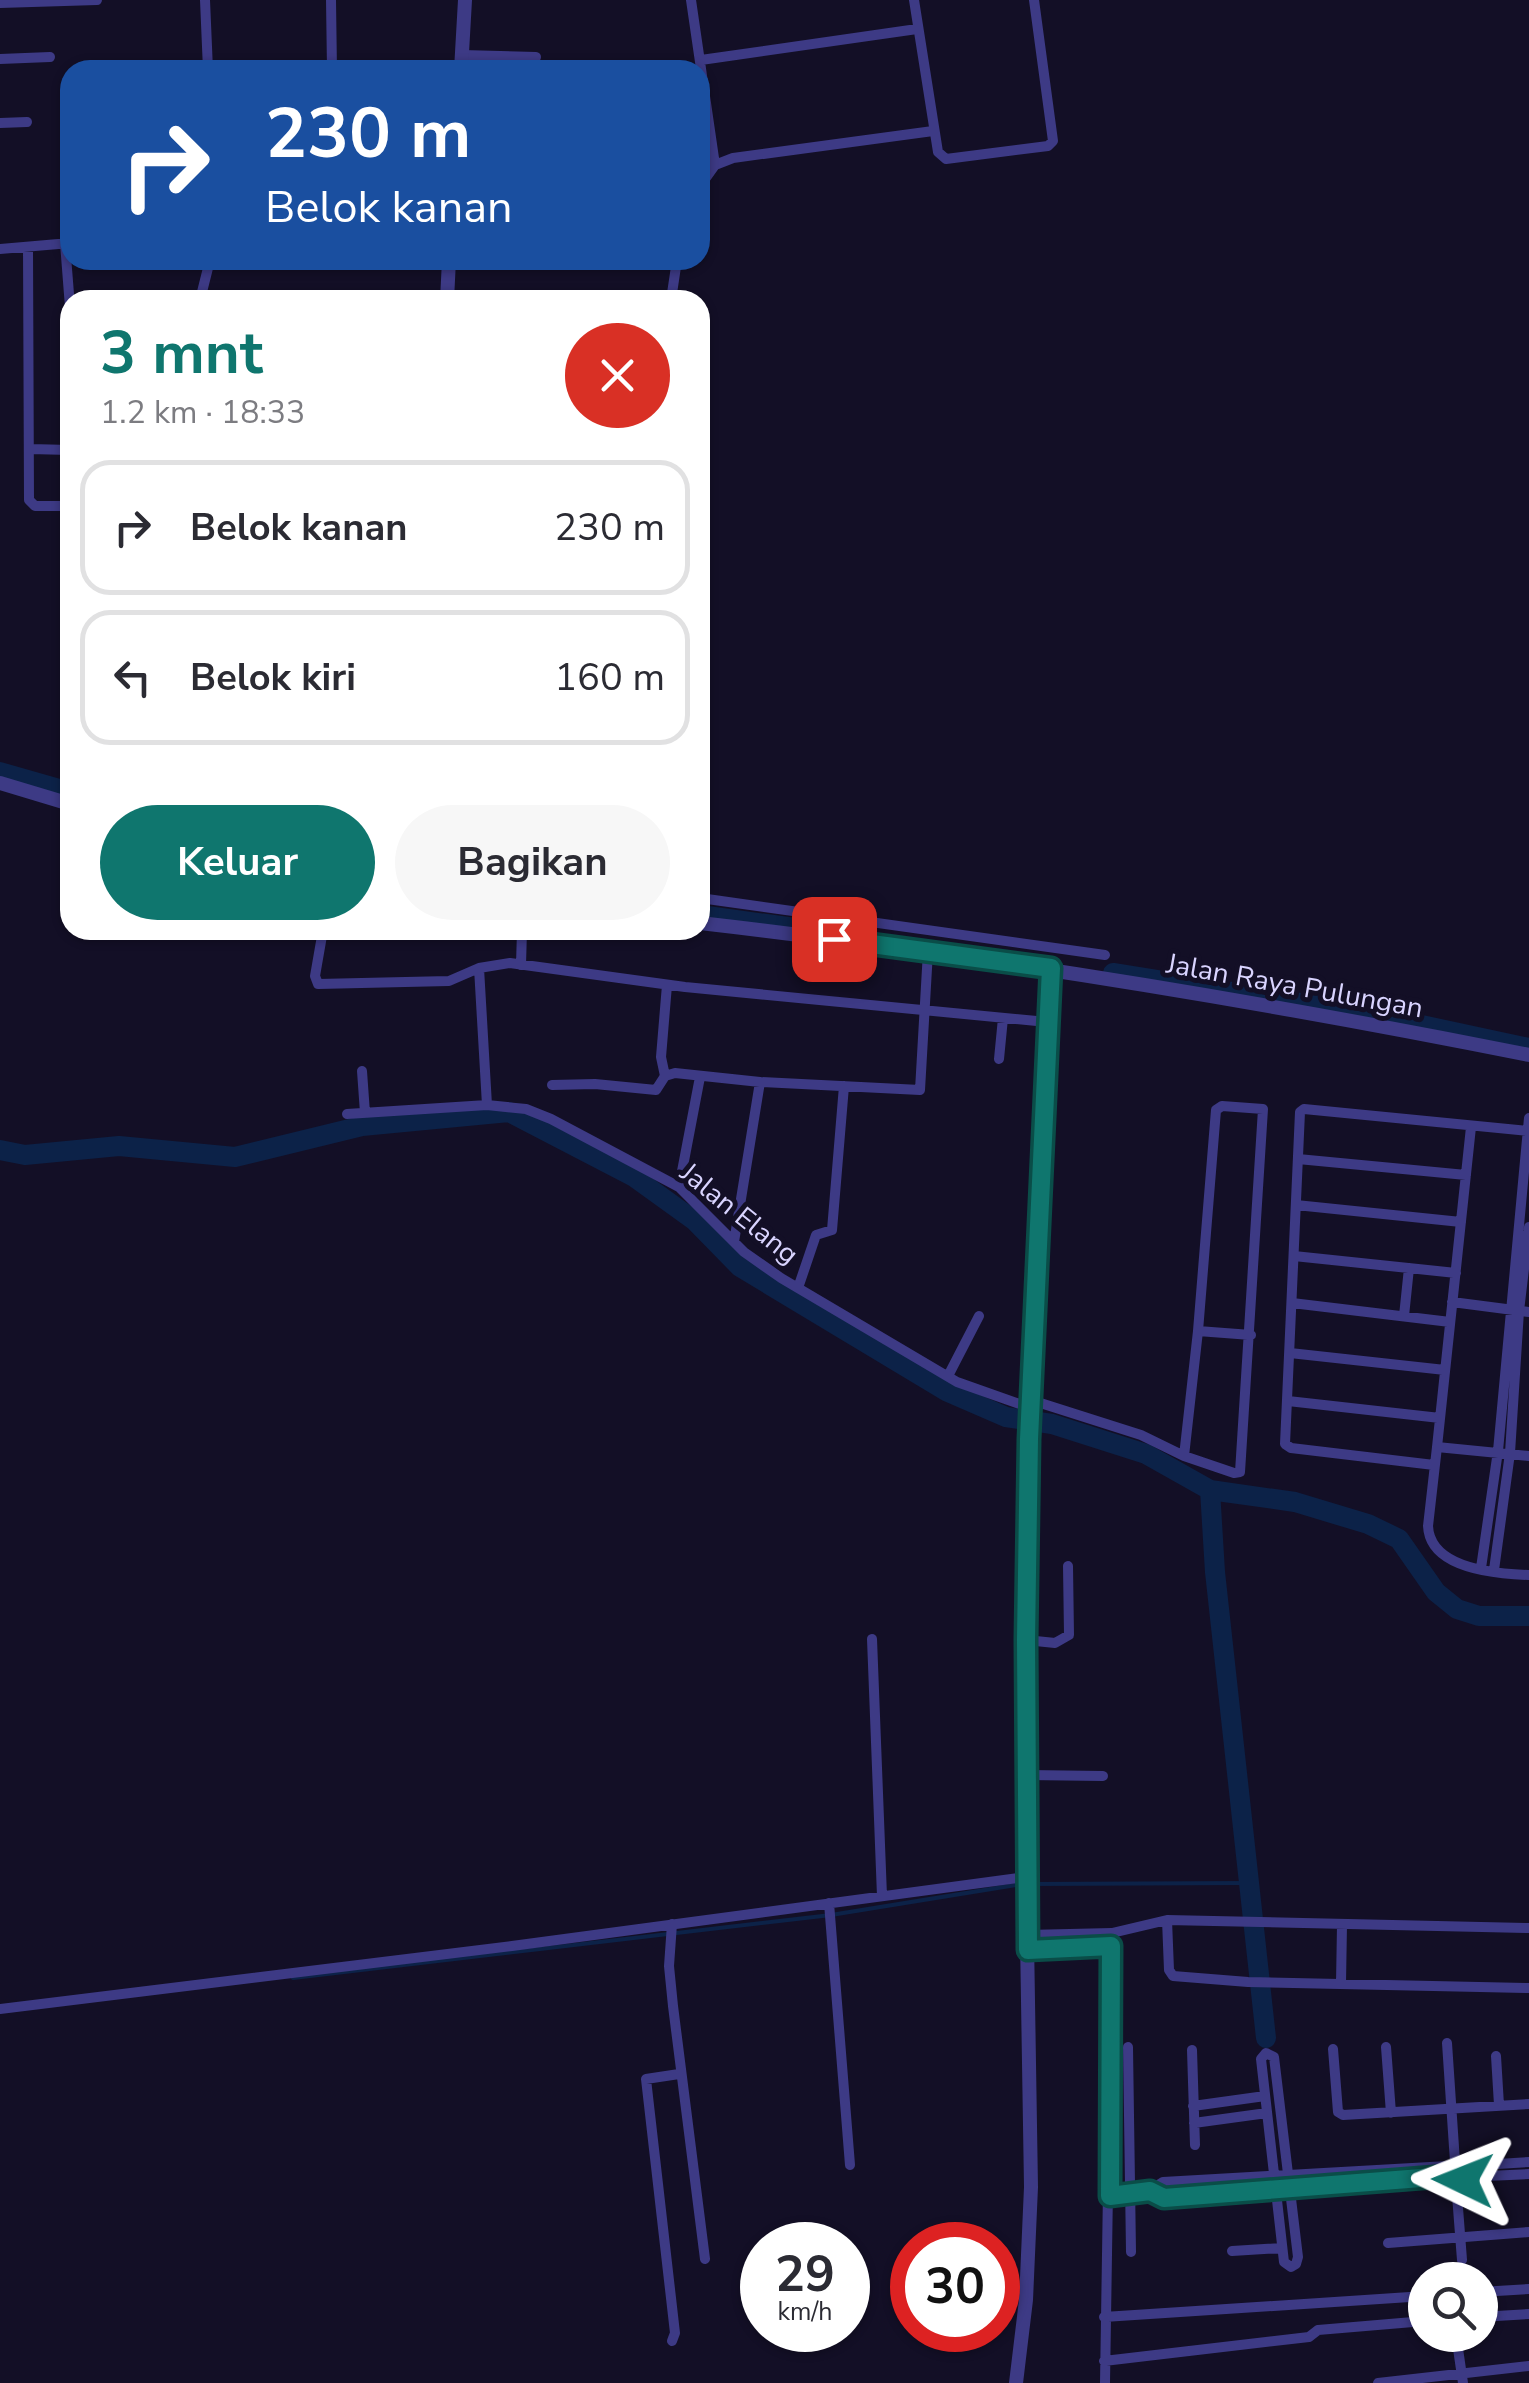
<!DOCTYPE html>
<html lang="id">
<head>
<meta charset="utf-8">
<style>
	:root { --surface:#fff; --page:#f7f7f7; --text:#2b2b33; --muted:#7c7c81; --line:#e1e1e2; --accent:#0f766e }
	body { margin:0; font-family:"Nunito Sans",sans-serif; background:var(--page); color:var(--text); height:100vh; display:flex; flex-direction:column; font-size:38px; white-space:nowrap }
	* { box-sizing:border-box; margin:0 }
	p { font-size:32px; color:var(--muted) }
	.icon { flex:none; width:55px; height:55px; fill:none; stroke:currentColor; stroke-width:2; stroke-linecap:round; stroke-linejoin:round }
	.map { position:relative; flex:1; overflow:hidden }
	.drawer { position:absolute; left:60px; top:290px; width:650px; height:650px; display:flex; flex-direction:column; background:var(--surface); border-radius:30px; box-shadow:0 2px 8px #0004 }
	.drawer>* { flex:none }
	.top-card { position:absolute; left:60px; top:60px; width:650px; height:210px; border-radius:30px; box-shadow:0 2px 8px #0004; background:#1a4fa0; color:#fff; overflow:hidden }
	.controls { position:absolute; left:1408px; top:2262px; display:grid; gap:20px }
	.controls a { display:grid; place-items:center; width:90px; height:90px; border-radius:50%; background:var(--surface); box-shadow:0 2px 8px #0004; font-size:50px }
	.speed { position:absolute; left:740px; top:2222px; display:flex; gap:20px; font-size:50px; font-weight:700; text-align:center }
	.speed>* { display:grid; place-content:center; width:130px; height:130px; border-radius:50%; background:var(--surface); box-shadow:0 2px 8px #0004; line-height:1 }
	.speed small { font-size:25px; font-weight:400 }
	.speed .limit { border:15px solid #d22; background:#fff; color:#111 }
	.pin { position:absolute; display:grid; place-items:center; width:85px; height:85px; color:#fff; margin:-42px; border-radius:20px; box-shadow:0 5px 15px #0006 }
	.me { position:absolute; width:110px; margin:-55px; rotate:272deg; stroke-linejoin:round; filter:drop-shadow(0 0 8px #0008) }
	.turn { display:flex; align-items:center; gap:35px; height:210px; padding:0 40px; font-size:45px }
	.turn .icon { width:130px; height:130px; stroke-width:2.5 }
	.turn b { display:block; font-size:70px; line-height:85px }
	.round { display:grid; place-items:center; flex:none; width:105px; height:105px; border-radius:52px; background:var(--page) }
	.headline { display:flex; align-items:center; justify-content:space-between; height:170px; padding:0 40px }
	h1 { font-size:60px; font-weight:700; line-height:75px; color:var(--accent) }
	.button { display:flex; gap:20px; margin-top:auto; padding:20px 40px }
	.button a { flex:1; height:115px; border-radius:60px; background:var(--accent); color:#fff; font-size:40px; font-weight:700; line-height:115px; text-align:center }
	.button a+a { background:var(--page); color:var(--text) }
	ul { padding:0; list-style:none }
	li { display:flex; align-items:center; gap:30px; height:135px; margin:0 20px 15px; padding:0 20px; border:5px solid var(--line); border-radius:30px }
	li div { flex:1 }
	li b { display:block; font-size:38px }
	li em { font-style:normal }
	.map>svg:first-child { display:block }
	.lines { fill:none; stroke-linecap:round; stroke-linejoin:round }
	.stream { stroke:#0c2248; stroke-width:4 }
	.river { stroke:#0c2248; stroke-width:20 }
	.minor { stroke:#3d3a85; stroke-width:10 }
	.tertiary { stroke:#3d3a85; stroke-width:14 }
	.route-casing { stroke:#0a4d48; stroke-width:25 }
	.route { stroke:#0f766e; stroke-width:18 }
	.labels { text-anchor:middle; stroke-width:10; stroke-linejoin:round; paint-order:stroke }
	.street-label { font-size:28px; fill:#d9d4ff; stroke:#130f26 }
</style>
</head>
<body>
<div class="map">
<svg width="1529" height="2383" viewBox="0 0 1529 2383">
	<rect width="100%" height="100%" fill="#130f26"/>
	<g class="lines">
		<path class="stream" d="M1032,1884L1247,1883
			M293,1978L831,1915L1022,1884"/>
		<path class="river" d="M0,772L70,792
			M700,915L832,933
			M1113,973L1370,1014L1529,1048
			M0,1150L25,1155L119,1146L235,1157L362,1126L509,1112L634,1177L695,1221L740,1267L946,1391L1006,1417L1052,1424L1146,1454L1210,1490L1295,1502L1368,1524L1399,1539L1436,1592L1457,1609L1479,1616H1529
			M1210,1490L1215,1572L1266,2038"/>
		<path class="minor" d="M205,0L208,70
			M331,0L332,70
			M691,0L715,165
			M914,0L938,152L946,159L1048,146L1053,141L1034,0
			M0,3L97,0
			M462,55L536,57
			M0,59L50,57
			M701,60L917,29
			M0,123L27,122
			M700,186L715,165L733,158L933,131
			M65,243L70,307
			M28,248L29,500L35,506H70
			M0,249L70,243
			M248,261V260
			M200,300L210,260
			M671,300L677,260
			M30,449L70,450
			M700,898L1105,955
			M323,930L315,976L318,984L449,981L479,968L510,963L685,987L1047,1022
			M521,965L522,930
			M479,968L487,1105
			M999,1059L1003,1018
			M362,1071L365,1113
			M665,1076L661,1057L667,985
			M552,1085L595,1084L656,1090L665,1076L675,1073L760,1082L920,1090L928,951
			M347,1114L487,1105L526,1109L551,1119L679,1187L744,1252L781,1278L957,1382L1031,1408
			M1298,1159L1466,1175
			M679,1187L700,1077
			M1296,1205L1461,1222
			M734,1242L760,1082
			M1294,1256L1456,1273
			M798,1288L816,1235L832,1230L844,1086
			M1452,1302L1529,1312
			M1292,1303L1450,1322
			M1404,1316L1409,1268
			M1198,1331L1251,1335
			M1290,1353L1445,1370
			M948,1376L979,1316
			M1031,1400L1141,1435L1184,1456L1234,1473L1240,1472L1263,1109L1222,1106L1216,1110L1198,1331L1184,1456
			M1288,1401L1440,1418
			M1437,1447L1471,1127
			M1529,1456L1437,1447L1428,1526C1430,1569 1497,1574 1529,1575
			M1434,1465L1291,1448L1285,1444L1300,1112L1304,1109L1529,1131
			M1481,1568L1498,1451L1529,1118
			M1494,1570L1510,1453L1519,1311L1529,1227
			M872,1639L882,1896
			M1026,1640L1055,1643L1069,1635L1068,1566
			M1027,1775L1103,1776
			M829,1903L850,2165
			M1167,1920L1169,1970L1173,1976L1248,1982L1529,1988
			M672,1924L669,1966L673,2006L705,2259
			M1027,1935L1112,1933L1167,1920L1529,1928
			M1028,1949L1111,1946
			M1341,1983L1342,1925
			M0,2009L512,1946L1026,1877
			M1447,2043L1455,2162
			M1128,2047L1131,2252
			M1386,2047L1391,2113
			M1333,2049L1338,2112L1343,2115L1529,2104
			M1192,2050L1195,2145
			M1266,2053L1274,2057L1298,2257L1296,2264L1291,2267L1284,2262L1261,2059Z
			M1496,2056L1499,2105
			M1193,2106L1265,2096
			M1194,2123L1267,2113
			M1465,2166L1529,2162
			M1466,2177L1529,2174
			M1456,2182L1463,2180L1467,2173L1465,2166L1458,2162L1448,2166L1446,2173L1449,2180L1456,2182L1462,2260
			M1149,2191L1163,2182L1448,2166
			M1110,2196L1149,2191L1164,2197L1447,2177
			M1388,2243L1529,2232
			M1232,2251L1282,2248
			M1480,2292L1529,2289
			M1104,2317L1425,2296
			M1480,2317L1529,2314
			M1456,2335L1463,2383
			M672,2341L675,2333L646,2079L679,2074
			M1104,2361L1309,2337L1318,2330L1425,2321
			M1105,2383L1112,1933
			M1378,2383L1529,2366"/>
		<path class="tertiary" d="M461,70L465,0
			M447,300L449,260
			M0,783L70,804
			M700,923C979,955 1254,1000 1529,1055
			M1016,2383L1026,2300L1031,2187L1026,1877L1029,1439L1051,968"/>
	</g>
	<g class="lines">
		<defs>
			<path id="route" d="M834,939L1051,968L1029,1439L1026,1640L1028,1950L1111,1946L1110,2196L1150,2191L1164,2198L1447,2176L1456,2182L1463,2180"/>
		</defs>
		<use href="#route" class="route-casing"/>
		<use href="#route" class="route"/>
	</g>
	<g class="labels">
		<g class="street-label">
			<text transform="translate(1295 985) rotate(10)" y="10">Jalan Raya Pulungan</text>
			<text transform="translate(740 1213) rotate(39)" y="10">Jalan Elang</text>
		</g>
	</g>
</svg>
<div class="controls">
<a><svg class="icon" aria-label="search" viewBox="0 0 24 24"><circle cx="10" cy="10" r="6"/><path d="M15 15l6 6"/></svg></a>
</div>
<div class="speed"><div>29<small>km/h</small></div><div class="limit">30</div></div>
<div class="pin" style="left:834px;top:939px;background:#d93025"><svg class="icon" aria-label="arrive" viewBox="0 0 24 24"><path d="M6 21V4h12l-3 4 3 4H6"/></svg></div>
<svg class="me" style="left:1463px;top:2180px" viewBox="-20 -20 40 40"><path d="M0-17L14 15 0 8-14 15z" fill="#0f766e" stroke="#fff" stroke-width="4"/></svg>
<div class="top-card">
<div class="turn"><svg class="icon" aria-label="right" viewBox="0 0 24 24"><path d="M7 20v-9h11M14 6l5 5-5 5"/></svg><div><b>230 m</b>Belok kanan</div></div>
</div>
<section class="drawer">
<div class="headline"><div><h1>3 mnt</h1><p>1.2 km · 18:33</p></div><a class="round" style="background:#d93025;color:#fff"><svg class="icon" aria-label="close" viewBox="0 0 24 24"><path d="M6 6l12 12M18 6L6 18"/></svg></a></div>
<ul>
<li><svg class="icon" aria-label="right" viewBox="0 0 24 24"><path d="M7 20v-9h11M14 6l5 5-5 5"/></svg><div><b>Belok kanan</b></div><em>230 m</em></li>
<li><svg class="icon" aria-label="left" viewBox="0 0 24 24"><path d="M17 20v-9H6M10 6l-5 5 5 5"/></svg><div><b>Belok kiri</b></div><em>160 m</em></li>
</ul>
<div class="button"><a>Keluar</a><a>Bagikan</a></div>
</section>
</div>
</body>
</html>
